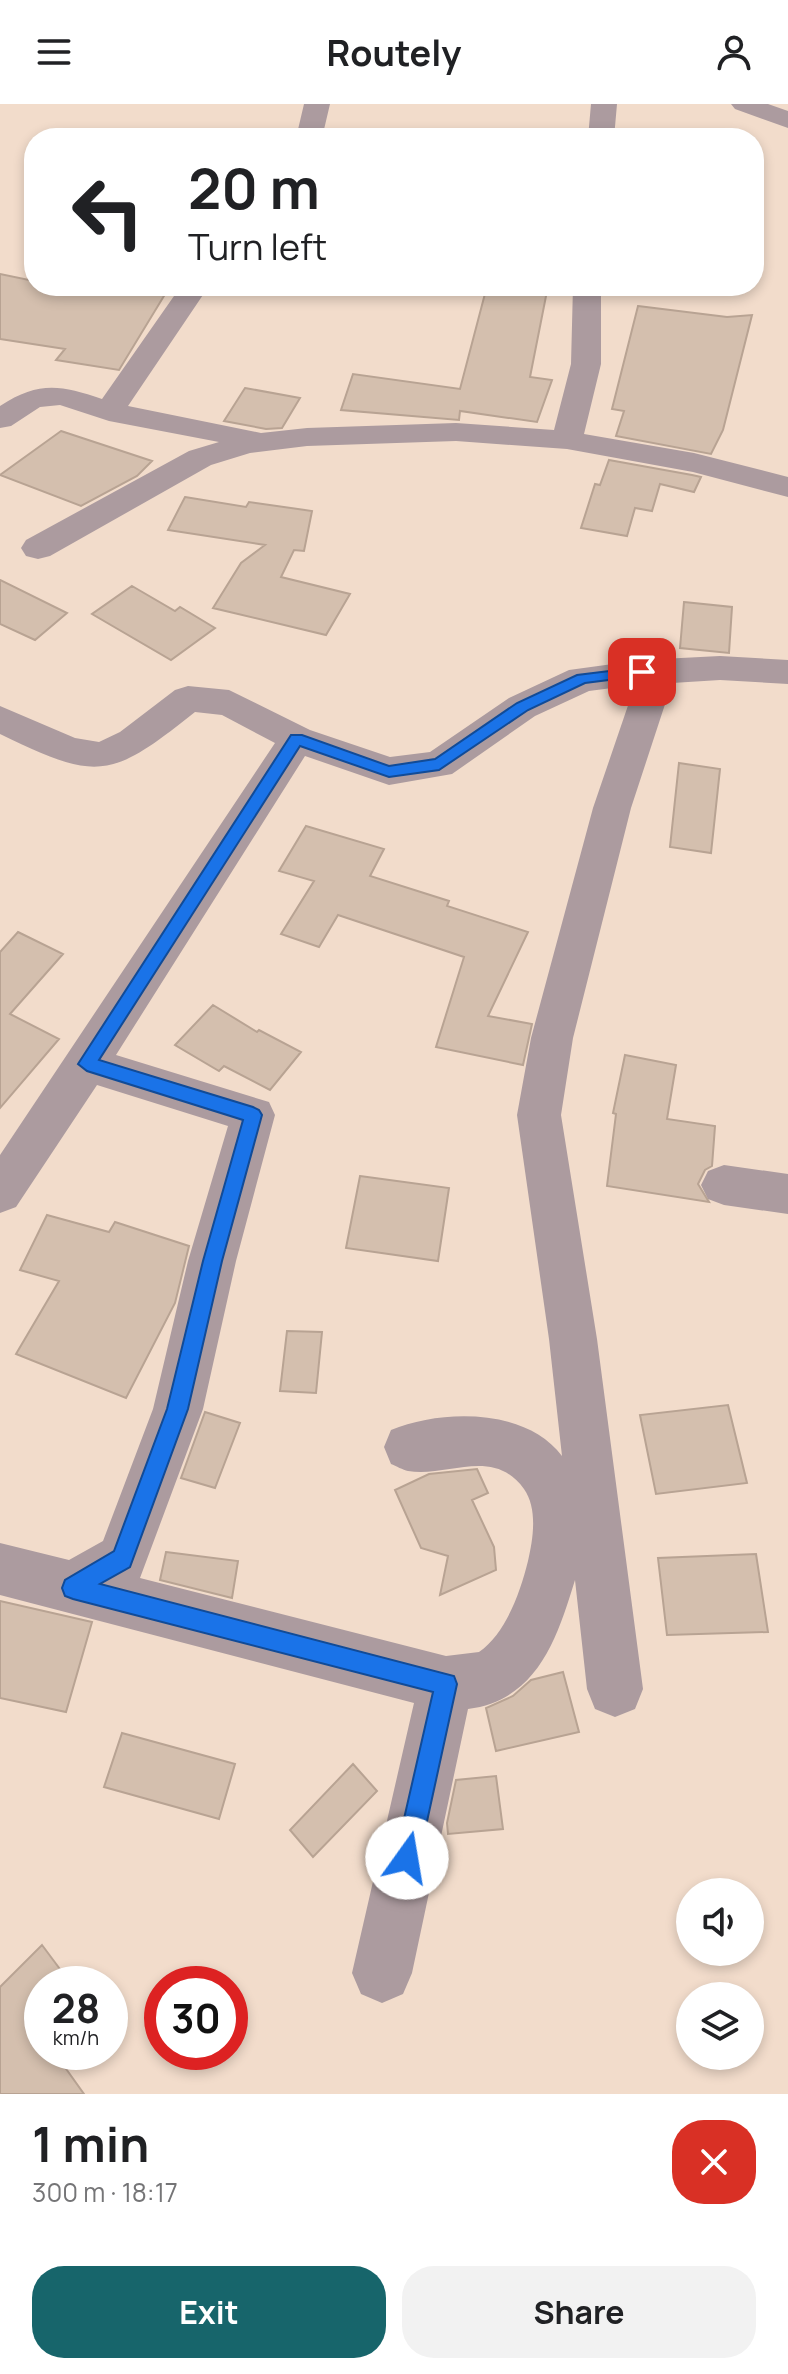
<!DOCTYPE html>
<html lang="en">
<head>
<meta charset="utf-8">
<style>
	:root { --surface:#fff; --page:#f2f2f2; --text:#202124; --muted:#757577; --accent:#17656b }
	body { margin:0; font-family:Manrope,sans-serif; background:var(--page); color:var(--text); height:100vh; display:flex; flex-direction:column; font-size:30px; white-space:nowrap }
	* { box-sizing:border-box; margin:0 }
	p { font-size:26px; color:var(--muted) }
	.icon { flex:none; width:44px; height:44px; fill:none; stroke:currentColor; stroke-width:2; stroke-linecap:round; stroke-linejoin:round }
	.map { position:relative; height:1990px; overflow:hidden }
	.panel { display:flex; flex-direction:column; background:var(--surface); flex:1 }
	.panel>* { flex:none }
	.hud { position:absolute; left:24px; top:24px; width:740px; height:168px; border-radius:32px; box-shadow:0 4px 12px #0003; background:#fff; color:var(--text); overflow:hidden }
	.fabs { position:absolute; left:676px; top:1774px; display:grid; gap:16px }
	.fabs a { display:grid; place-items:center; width:88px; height:88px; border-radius:50%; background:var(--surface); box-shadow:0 4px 12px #0003; font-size:40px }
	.speed { position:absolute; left:24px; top:1862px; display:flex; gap:16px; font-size:40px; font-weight:700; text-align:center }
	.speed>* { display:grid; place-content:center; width:104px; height:104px; border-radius:50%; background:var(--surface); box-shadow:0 4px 12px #0003; line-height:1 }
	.speed small { font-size:20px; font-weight:400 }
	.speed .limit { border:12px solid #d22; background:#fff; color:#111 }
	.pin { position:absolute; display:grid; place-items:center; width:68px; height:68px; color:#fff; margin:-34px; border-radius:16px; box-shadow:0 4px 12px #0006 }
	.me { position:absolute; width:88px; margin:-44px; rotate:13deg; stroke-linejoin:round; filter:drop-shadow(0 0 6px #0008) }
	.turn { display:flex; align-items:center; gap:28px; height:168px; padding:0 32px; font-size:36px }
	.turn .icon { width:104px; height:104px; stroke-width:2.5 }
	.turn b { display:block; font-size:56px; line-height:68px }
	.round { display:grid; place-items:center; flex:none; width:84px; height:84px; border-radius:32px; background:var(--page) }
	.headline { display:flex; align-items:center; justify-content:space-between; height:136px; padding:0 32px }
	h1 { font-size:48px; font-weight:700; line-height:60px }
	.primary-button { display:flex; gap:16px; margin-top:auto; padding:16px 32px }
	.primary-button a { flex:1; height:92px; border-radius:32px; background:var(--accent); color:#fff; font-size:32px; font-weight:700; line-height:92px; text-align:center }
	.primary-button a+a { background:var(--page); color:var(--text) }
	header { display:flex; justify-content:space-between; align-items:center; height:104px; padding:0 32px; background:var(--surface); font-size:36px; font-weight:700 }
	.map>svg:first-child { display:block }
	.building { fill:#d4bfae; stroke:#b8a393; stroke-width:2 }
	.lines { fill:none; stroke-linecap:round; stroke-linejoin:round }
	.minor { fill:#ac9b9f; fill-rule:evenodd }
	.route { fill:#1a73e8; stroke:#114b97; stroke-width:2 }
</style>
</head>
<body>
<header><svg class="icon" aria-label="menu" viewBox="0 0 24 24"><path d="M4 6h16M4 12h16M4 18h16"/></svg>Routely<svg class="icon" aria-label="person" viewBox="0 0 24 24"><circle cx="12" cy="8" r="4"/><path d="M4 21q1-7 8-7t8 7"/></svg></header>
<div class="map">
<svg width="788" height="1990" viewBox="0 0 788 1990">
	<rect width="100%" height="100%" fill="#f2dccb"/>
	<path class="building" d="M0,170L34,177V182H60L105,191L119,182H170L119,266L56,256L65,245L0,235Z
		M487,182H548L530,273L552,276L537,318L460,307L459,316L341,306L353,270L460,285Z
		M638,202L727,213L752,211L723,326L711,350L616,332L624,307L612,305Z
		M245,284L300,294L282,324L266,325L224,317Z
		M61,327L152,357L137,372L81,402L0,371Z
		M609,356L692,371L701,373L694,388L660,380L652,407L635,404L627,432L581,424L595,380L600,381Z
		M185,393L246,403L249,398L312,407L304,447L294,446L281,473L350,490L326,531L213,504L241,459L265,441L168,426Z
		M0,476L67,509L35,536L0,520Z
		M132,482L175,507L180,503L215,524L171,556L92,510Z
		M684,498L732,503L729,549L680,544Z
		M679,659L720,665L711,749L670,743Z
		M306,722L384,745L370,772L449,797L447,802L528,828L488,912L532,920L523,961L436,943L464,853L338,811L319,843L281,830L314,777L279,767Z
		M18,828L63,850L10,910L59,935L0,1004V848Z
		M213,901L257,928L259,926L301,948L270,986L224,962L219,967L175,941Z
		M625,951L676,961L667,1015L715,1022L712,1062L705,1066L698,1080L709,1098L607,1082L616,1010L613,1009Z
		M360,1072L449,1084L438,1157L346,1144Z
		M47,1111L109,1128L115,1118L189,1142L175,1199L126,1294L16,1250L59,1177L20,1166Z
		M287,1227L322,1228L316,1289L280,1287Z
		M728,1301L747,1379L656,1390L640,1311Z
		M205,1308L240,1319L215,1384L181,1374Z
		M477,1365L488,1389L472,1396L494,1443L496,1466L440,1491L448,1452L421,1444L395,1386L429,1370Z
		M166,1448L238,1457L232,1494L160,1476Z
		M756,1450L768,1528L667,1531L658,1454Z
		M0,1497L92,1518L66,1608L0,1594Z
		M563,1568L579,1628L496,1647L486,1604L513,1592L531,1576Z
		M122,1629L235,1660L219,1715L104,1683Z
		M353,1660L377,1687L313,1753L290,1726Z
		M496,1672L503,1725L448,1730L447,1719L456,1676Z
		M42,1841L71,1880H42V1948H54L84,1990H0V1883Z"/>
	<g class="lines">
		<path class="minor" d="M304,0H330L322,34H296Z
			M591,0H617L614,34H588Z
			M731,0H768L788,7V24L735,5Z
			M181,182H209L128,302L261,329L307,324L456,319L554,326L571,260L573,182H601V260L584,330L694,349L788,373V393L693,368L567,345L456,337L307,342L250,349L211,361L50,452L38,455L26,452L21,444L26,436L189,347L219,338L109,317L60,301L40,303L11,322L0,324V302C39,277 60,281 102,295Z
			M720,552L788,556V580L720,576L672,579L631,704L573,934L561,1011L597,1235L643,1585L635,1605L615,1613L595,1605L587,1585L575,1476C557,1535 537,1596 468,1605L412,1869L403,1890L382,1899L361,1890L352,1869L414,1599L0,1491V1439L69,1456L103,1437L153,1305L188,1157L228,1022L97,981L16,1103L0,1109V1051L275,639L222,611L195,608C111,675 98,678 0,630V602L75,634L99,638L120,628L175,586L188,582L229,586L310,626L390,653L430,648L509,594L569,566L642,556ZM635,581L593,704L531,934L517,1011L549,1235L562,1352C526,1304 442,1305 391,1326L384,1343L391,1360C396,1362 403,1366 408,1367C447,1374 493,1342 524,1385C538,1405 533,1435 528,1457C520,1489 506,1529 479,1548L446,1552L140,1474L203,1305L236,1157L275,1011L269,998L116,951L305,652L389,681L452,670L535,612L589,587Z
			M724,1061L788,1070V1110L724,1101L708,1095L701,1081L708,1067Z"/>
	</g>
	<path class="route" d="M642,563L650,568L648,571L585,579L528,606L439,666L389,673L300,642L99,956L253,1003L259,1006L262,1011L222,1157L188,1305L130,1463L100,1480L454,1572L457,1580L419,1754L416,1762L407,1766L399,1762L395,1754L433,1588L73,1495L65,1492L62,1484L65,1476L114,1447L167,1305L203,1157L243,1016L87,967L78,960L291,631H302L389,662L435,655L517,599L577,571Z"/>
</svg>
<div class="fabs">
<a><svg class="icon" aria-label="sound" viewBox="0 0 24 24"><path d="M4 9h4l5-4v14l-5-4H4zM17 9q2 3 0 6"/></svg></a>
<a><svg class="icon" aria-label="layers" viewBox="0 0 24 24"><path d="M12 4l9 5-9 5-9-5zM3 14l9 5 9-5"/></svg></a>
</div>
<div class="speed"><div>28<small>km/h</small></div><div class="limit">30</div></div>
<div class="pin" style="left:642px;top:568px;background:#d93025"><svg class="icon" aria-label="arrive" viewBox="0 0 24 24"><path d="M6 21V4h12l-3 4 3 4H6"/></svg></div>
<svg class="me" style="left:407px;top:1754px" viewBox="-20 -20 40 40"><circle r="19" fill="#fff"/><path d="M0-13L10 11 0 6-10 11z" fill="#1a73e8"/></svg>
<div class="hud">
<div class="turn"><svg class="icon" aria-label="left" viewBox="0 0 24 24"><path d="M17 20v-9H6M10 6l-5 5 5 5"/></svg><div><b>20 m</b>Turn left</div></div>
</div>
</div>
<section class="panel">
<div class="headline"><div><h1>1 min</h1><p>300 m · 18:17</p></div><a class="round" style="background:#d93025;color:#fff"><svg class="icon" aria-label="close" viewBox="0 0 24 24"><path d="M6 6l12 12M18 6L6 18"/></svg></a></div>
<div class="primary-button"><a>Exit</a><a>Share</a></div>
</section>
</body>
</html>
